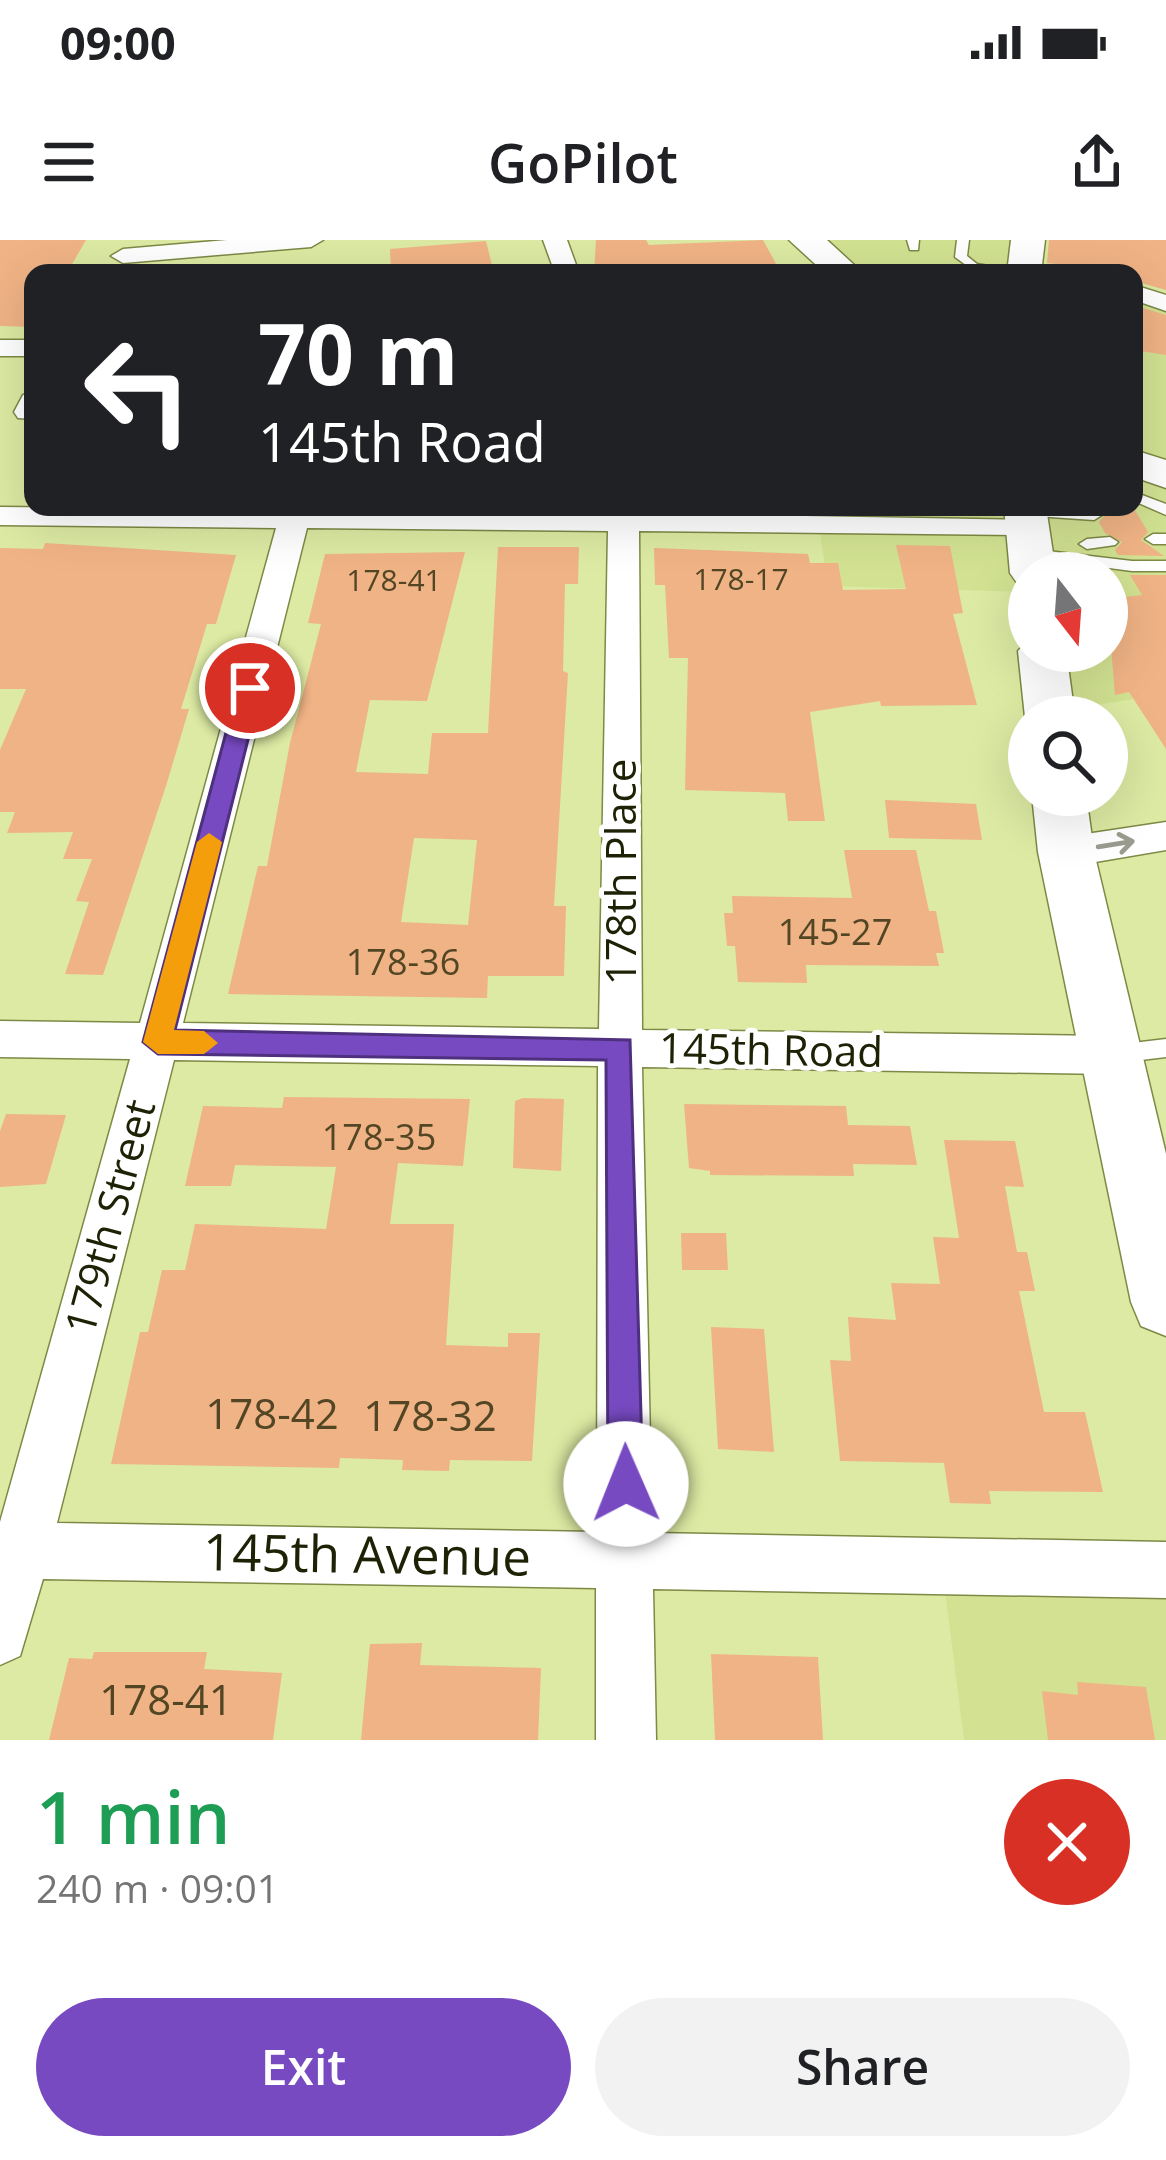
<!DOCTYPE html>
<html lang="en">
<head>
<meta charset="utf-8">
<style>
	:root { --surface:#fff; --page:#f2f2f2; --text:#202124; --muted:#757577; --accent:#784ac2 }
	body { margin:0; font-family:"Open Sans",sans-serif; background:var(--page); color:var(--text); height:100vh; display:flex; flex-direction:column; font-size:45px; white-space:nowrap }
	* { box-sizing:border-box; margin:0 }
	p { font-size:39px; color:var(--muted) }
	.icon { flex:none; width:66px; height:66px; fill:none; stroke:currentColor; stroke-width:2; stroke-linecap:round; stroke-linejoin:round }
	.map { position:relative; height:1500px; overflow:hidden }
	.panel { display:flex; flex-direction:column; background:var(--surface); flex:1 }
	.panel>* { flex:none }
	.guide { position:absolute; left:24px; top:24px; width:1119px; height:252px; border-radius:24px; box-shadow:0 12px 48px #0002; background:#202124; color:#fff; overflow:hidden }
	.needle { width:78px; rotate:163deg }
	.buttons { position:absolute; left:1008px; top:312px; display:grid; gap:24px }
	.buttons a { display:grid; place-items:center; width:120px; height:120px; border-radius:50%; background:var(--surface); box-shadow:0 12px 48px #0002; font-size:60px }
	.pin { position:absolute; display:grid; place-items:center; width:102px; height:102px; color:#fff; margin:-51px; border:6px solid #fff; border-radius:50%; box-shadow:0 3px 12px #0007 }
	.me { position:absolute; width:132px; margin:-66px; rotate:359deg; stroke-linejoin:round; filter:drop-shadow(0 0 9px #0008) }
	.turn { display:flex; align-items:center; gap:42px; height:252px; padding:0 36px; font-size:54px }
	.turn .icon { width:156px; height:156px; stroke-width:2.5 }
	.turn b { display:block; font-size:84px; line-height:102px }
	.round { display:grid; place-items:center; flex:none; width:126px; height:126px; border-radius:63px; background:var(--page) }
	.overview { display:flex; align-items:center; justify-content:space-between; height:204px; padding:0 36px }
	h1 { font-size:72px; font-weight:600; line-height:90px; color:#1e9e55 }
	.cta { display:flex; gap:24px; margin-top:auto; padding:24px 36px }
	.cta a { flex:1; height:138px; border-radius:72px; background:var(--accent); color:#fff; font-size:48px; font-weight:600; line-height:138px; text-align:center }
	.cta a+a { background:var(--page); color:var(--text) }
	.status { display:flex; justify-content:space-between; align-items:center; height:84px; padding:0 60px; background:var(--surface); direction:ltr }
	.status svg { height:33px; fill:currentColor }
	header { display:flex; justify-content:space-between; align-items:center; height:156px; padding:0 36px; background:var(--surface); font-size:54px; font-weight:600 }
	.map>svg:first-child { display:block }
	.built { fill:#d2e292 }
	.building { fill:#f0b385; fill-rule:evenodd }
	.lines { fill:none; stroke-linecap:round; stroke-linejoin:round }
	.lane-casing { stroke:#7d8945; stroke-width:3 }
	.street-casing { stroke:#7d8945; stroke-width:3 }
	.secondary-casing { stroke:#7d8945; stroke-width:3 }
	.lane { fill:#fff; fill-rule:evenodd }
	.street { fill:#fff; fill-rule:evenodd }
	.secondary { fill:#fff; fill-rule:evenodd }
	.oneway { stroke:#999c8e }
	.route { fill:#784ac2; stroke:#4e307e; stroke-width:3 }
	.slow { fill:#f59e0b }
	.labels { text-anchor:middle; stroke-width:10; stroke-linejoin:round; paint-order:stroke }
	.far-number-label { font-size:30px; fill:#524625 }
	.number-label { font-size:36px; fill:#524625 }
	.street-label { font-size:42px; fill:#1d2205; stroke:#fff }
	.near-number-label { font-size:42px; fill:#524625 }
	.near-street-label { font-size:51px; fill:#1d2205; stroke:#fff }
</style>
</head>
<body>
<div class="status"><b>09:00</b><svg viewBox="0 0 49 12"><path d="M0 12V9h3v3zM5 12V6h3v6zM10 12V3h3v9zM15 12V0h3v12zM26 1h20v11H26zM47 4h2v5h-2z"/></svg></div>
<header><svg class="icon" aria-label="menu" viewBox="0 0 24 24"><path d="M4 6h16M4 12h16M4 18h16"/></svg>GoPilot<svg class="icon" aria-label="share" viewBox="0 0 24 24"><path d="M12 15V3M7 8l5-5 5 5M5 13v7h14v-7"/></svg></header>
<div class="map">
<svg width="1166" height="1500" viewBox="0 0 1166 1500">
	<rect width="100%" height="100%" fill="#dceaa3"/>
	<path class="built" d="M803,0H1023L1019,33H842Z
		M1134,55L1166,65V454L1043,473L1036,411H1107V333H1029V352L828,346L819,286H868L864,267H1134Z
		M943,1335L1166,1343V1500H964Z"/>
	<path class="building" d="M0,0H86L67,33H33L31,87L0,86Z
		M596,0H646L649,5L763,0L781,33H594Z
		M1049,0H1166V50L1134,41V33L1047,23Z
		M486,1L494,33H391L390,9Z
		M1134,65L1166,75V115L1134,110Z
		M1098,267H1133L1148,292L1141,300L1164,316L1118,315L1115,310L1122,302L1105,293L1099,282L1106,274Z
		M45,303L236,315L216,384H207L181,469H189L166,546L103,735L65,734L89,662L76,661L92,619H63L73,592L7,593L15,572H0V510L26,449H0V308L43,309Z
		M896,305L950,306L963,373L953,374L977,465L881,466L880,461L810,472L825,581H788L785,553L685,550L688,418H669L665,345H655L654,308L808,314L810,323H838L843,350L906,349Z
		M498,307H579L578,344H565L563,431L568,433L554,666H566L564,736H488L487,758L228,754L258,626H267L290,503L321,384L308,383L325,314L465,312L427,461L370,460L356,532L428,534L432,493H488ZM414,598L477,600L468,685L401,682Z
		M1130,335H1166V509L1129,452L1115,455L1107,359L1142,355Z
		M885,560L976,564L982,600L889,598Z
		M844,610H916L929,671H936L944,713H936L939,726L806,725L807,743L738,742L735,706H727L724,673H733L732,656L852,658Z
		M284,857L470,859L463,926L398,923L390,984H454L446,1105L508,1107V1093H540L532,1221L450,1220L449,1231L402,1230L403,1220L340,1218L339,1228L111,1224L140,1092H148L162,1030H185L195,984L326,989L336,927L235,925L231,946H185L203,866L282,868Z
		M523,858L564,859L561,931L513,928L515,861Z
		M684,864L846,866L848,885L910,886L917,925L853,924L854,936L710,935V931L689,928Z
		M6,874L66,875L46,944L0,947V891Z
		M944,900L1015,901L1024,947L1005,946L1017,1012H1027L1035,1051H1019L1044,1172H1085L1103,1252L989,1251L991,1264L950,1263L944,1223L840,1221L830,1120L851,1121L848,1077L896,1080L891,1043L940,1044L933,997L959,998Z
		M681,993H726L728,1030H682Z
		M711,1087L764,1089L774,1212L718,1209Z
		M422,1403L420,1425L541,1428L538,1500H361L370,1404Z
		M94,1412H207L204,1429L282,1433L273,1500H49L69,1418L92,1419Z
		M711,1414L818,1417L823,1500H715Z
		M1077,1442L1146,1447L1155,1500H1048L1042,1451L1078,1455Z"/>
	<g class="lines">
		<defs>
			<path id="lane" d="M907,0H919L918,10H910Z
				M957,0H969L967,16L977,24L1029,33L974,31L955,17Z
				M1134,252L1166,264V275L1134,261Z
				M1026,267L1094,270L1102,275L1094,280L1021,275L1018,272Z
				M1166,294V304H1153L1145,299L1153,294Z
				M1110,297L1118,302L1115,305L1087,309L1079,304L1087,299Z
				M1031,309L1132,321H1166V331H1132L1025,317V311Z
				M1166,799V817L1116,823L1108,821L1105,814L1108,807L1116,805Z"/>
			<path id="street" d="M227,0H323L311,7L123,23L111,16L123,9Z
				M543,0H567L579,33H555Z
				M1134,45L1166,55V71L1134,60Z
				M0,100H33V116H0Z
				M33,153V179L18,178L14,172L23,155Z
				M0,267L609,273V267H639V273L1038,280L1042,286L1027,295L639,291L642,790L1109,796L1124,802L1131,815L1124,828L1109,834L642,827L652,1293L1166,1302V1358L653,1349L656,1500H596V1348L43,1339L20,1416L0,1425V1282L130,819L0,817V781L140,783L276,288L0,285ZM307,288L608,291L599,789L183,783ZM174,820L598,826L597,1292L57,1283Z
				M1166,582V610L1066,627L1052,622L1047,612L1052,602L1066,597Z"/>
			<path id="secondary" d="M789,0H827L863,33H825Z
				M1011,0H1045L1041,33H1007Z
				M1134,210L1166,220V248L1134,237Z
				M1004,267H1046L1056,333H1029V346L1017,343L1010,333Z
				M1029,399V411H1066L1075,477H1029V484L1025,477L1018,411Z
				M1032,555H1086L1094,612L1166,914V1096L1141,1086L1131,1062L1038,612Z"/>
		</defs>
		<use href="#lane" class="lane-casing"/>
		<use href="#street" class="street-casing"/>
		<use href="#secondary" class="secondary-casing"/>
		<use href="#lane" class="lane"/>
		<use href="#street" class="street"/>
		<use href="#secondary" class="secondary"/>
	</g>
	<defs><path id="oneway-shaft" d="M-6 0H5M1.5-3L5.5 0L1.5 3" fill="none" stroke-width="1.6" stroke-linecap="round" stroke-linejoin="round" transform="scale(3)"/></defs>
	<use class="oneway" href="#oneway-shaft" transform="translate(1116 604) rotate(-9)"/>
	<path class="route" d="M250,440L261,448L175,790L630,800L643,1244L638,1257L626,1262L613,1257L608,1244L606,820L158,814L143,802L238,448Z"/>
	<path class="slow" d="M209,593L222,602L174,790L204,791L218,803L204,814H158L143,802L197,602Z"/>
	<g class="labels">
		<g class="far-number-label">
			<text x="741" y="350">178-17</text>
			<text x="394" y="351">178-41</text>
		</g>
		<g class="number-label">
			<text x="835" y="705">145-27</text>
			<text x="403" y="735">178-36</text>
			<text x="379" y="910">178-35</text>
		</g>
		<g class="street-label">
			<text transform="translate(621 632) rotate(-90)" y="15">178th Place</text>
			<text transform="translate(771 810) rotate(1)" y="15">145th Road</text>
			<text transform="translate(110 977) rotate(-75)" y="15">179th Street</text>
		</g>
		<g class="near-number-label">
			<text x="272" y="1189">178-42</text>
			<text x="430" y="1191">178-32</text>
			<text x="166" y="1475">178-41</text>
		</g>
		<g class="near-street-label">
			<text transform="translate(367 1315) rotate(1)" y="18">145th Avenue</text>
		</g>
	</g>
</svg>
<div class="buttons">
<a><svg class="needle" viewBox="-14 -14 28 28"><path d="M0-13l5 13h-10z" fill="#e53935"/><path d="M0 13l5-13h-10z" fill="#757577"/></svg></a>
<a><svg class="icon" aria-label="search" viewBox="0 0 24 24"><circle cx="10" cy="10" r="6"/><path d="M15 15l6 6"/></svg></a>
</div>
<div class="pin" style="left:250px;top:448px;background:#d93025"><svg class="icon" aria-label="arrive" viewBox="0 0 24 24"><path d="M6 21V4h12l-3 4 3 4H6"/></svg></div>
<svg class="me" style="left:626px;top:1244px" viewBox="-20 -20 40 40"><circle r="19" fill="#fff"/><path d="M0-13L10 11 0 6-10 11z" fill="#784ac2"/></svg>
<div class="guide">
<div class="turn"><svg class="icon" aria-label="left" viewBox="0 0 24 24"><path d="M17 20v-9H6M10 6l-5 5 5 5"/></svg><div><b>70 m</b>145th Road</div></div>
</div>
</div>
<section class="panel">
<div class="overview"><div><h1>1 min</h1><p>240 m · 09:01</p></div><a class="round" style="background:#d93025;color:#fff"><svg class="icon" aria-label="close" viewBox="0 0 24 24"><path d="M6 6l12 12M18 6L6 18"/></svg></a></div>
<div class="cta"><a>Exit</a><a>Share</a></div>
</section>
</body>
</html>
